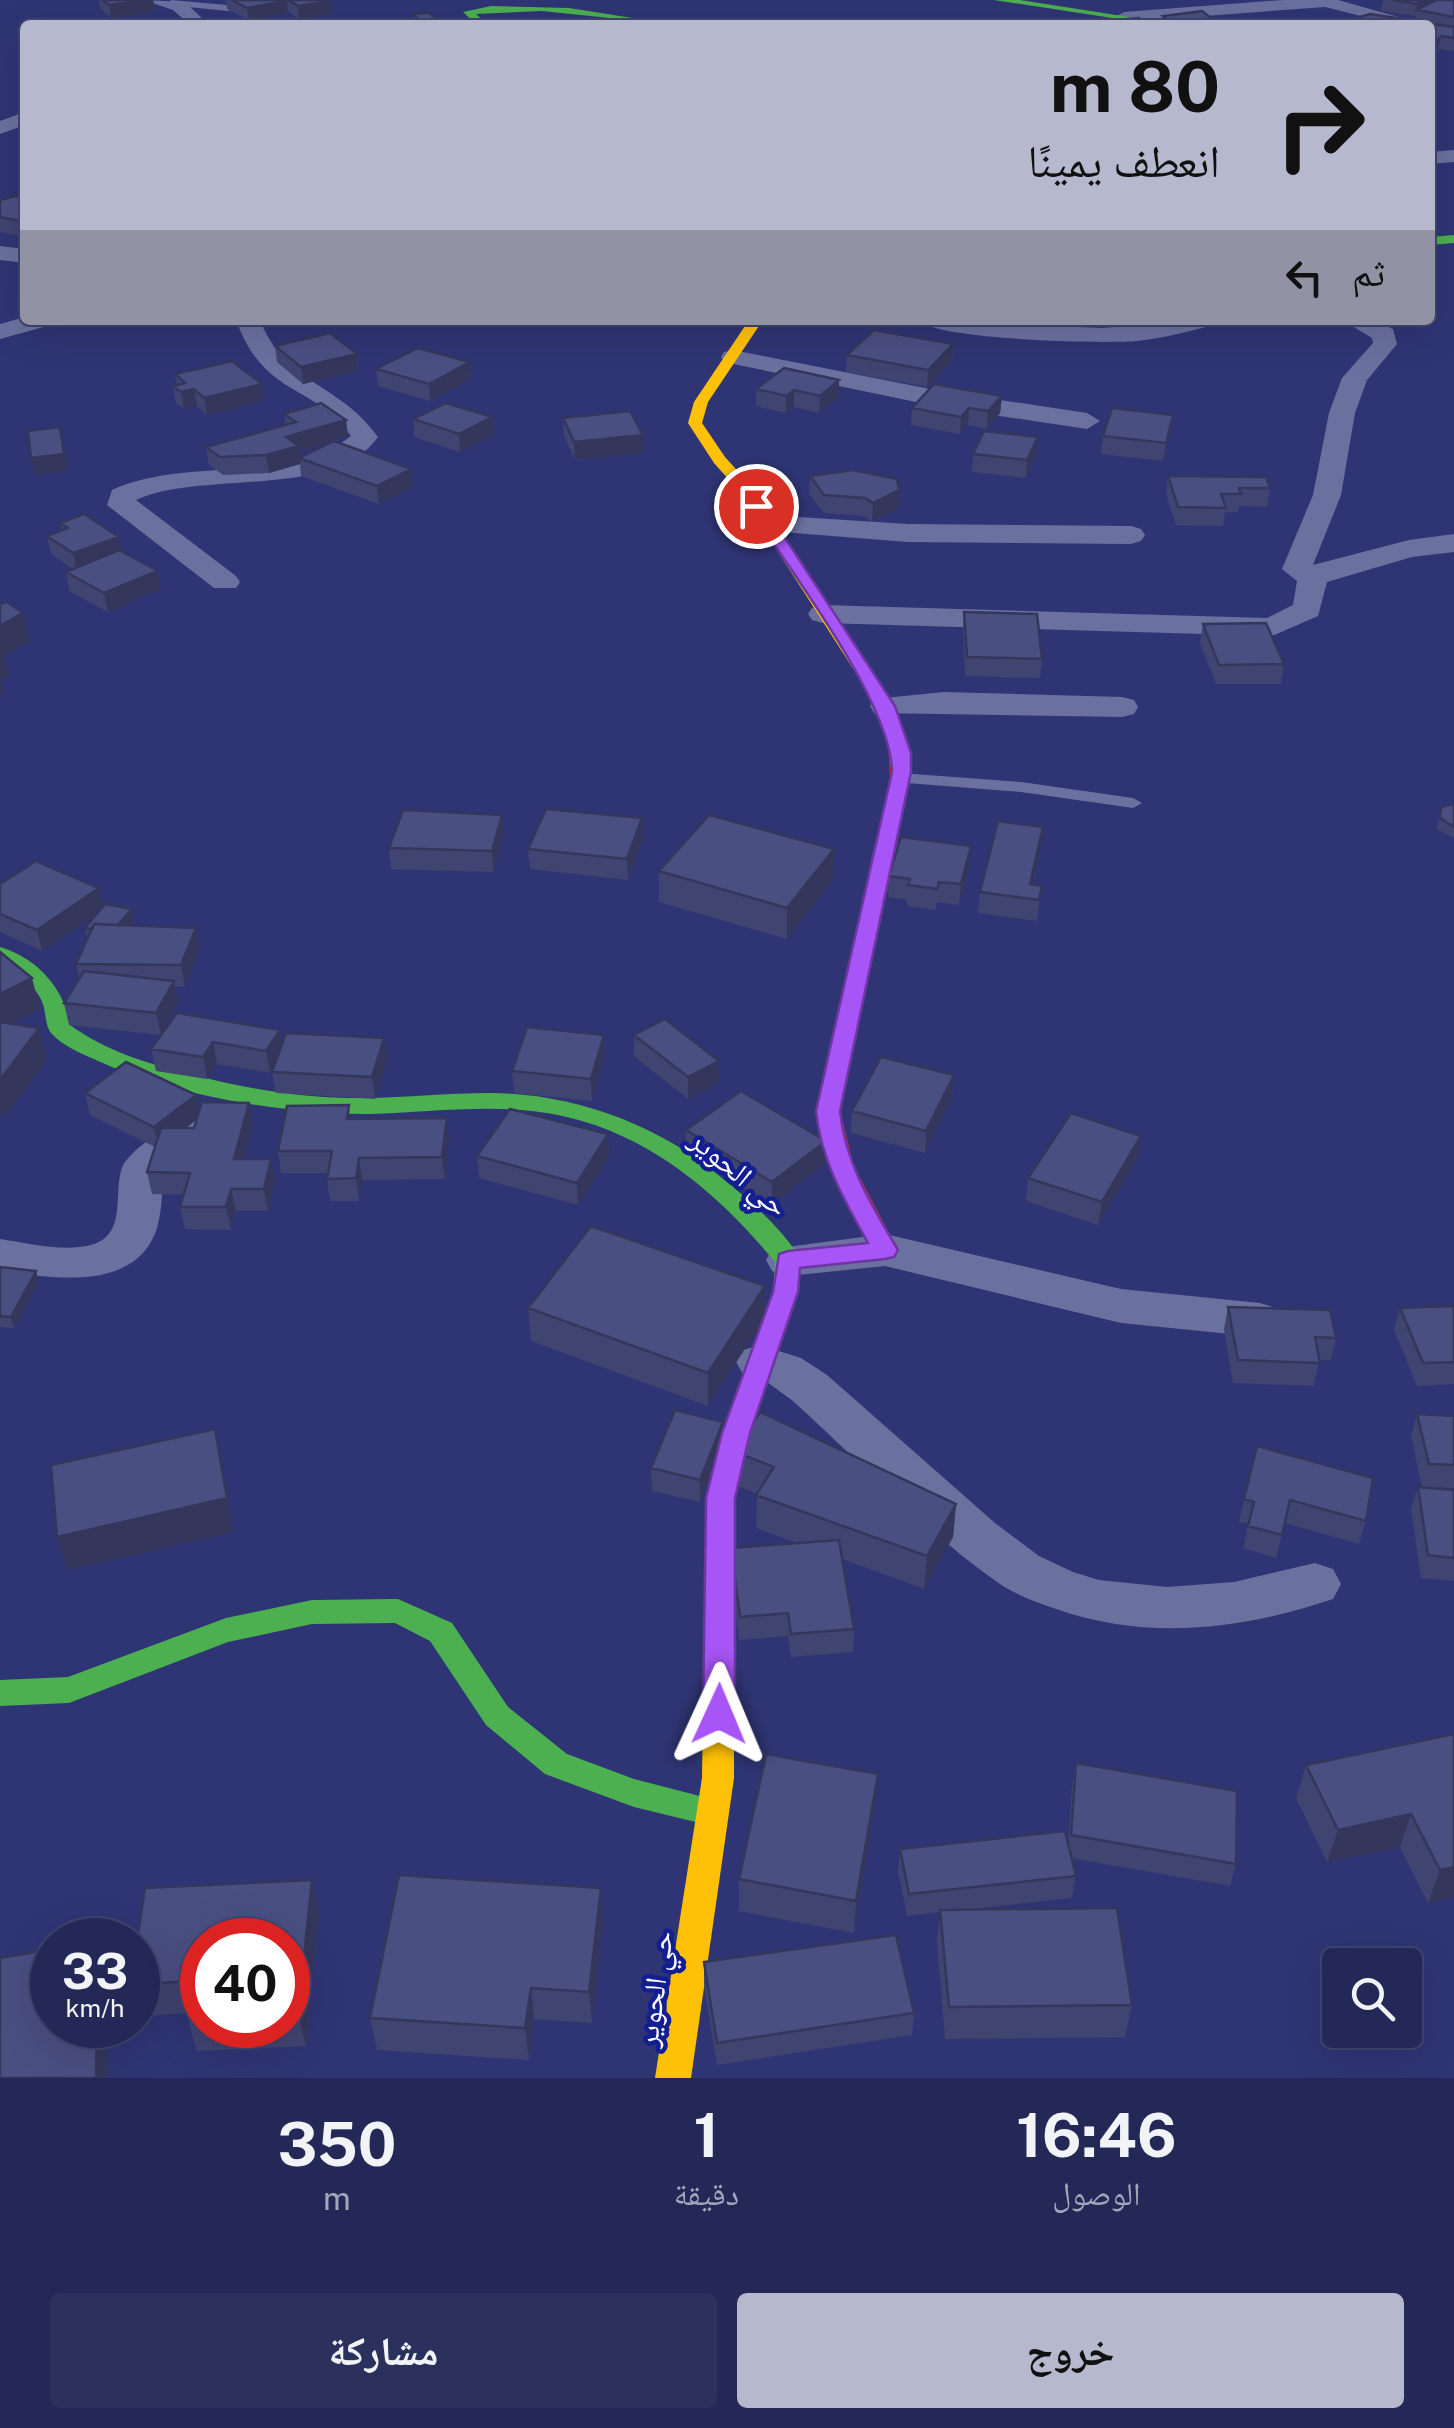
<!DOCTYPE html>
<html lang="ar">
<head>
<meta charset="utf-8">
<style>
	:root { --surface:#232857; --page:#2b305d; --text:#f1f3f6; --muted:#a3a6ba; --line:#40446d; --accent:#b6b8ce }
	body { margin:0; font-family:"Public Sans","Noto Naskh Arabic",sans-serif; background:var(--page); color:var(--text); direction:rtl; height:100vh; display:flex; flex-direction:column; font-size:38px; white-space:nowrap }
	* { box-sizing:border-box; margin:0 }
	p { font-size:32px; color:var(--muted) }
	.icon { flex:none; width:55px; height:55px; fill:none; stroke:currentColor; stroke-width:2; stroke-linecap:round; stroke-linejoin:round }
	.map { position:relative; height:2078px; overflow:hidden; direction:ltr }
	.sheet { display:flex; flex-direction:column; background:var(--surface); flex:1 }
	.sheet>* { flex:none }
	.guide { position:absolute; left:20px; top:20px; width:1415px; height:305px; border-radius:10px; box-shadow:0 10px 40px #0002,0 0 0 2px var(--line); direction:rtl; background:#b6b8ce; color:#111; overflow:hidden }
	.fabs { position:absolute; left:1322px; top:1948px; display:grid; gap:20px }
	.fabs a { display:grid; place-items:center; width:100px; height:100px; border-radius:10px; background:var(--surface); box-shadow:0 10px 40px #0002,0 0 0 2px var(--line); font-size:50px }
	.speed { position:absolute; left:30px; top:1918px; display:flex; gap:20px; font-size:50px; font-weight:700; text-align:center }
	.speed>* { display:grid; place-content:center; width:130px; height:130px; border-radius:50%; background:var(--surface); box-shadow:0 10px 40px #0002,0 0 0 2px var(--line); line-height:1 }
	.speed small { font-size:25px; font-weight:400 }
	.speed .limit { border:15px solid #d22; background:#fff; color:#111 }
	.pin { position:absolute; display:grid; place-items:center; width:85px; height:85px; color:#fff; margin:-42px; border:5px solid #fff; border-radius:50%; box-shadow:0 2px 10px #0007 }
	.me { position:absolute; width:110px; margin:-55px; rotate:1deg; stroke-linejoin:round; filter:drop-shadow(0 0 8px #0008) }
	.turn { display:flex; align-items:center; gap:35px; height:210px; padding:0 50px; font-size:45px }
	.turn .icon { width:130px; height:130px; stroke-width:2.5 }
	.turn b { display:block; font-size:70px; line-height:85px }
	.then { display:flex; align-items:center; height:95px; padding:0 50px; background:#0003; gap:20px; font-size:38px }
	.eta { display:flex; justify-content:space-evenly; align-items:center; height:170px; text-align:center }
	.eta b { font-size:60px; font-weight:700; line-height:70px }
	.button { display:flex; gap:20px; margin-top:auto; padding:20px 50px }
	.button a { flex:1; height:115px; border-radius:10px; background:var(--accent); color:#111; font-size:40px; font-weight:700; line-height:115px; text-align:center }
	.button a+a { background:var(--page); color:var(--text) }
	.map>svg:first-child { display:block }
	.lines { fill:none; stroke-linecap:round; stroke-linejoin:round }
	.lane { fill:#6b719f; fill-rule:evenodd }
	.street { fill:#6b719f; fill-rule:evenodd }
	.fast { fill:#4caf50; fill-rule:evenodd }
	.slow { fill:#ffc107; fill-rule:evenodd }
	.jam { fill:#c62828; fill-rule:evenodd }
	.wall { fill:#404470; fill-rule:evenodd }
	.shaded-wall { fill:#34375b }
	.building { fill:#4a4f82; stroke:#34375b; stroke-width:2.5 }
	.route { fill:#a855f7; stroke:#6d37a1; stroke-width:2.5 }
	.labels { text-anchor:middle; stroke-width:9; stroke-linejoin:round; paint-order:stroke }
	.street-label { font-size:30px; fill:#fff; stroke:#121e91 }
</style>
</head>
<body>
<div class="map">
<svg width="1454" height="2078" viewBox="0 0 1454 2078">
	<rect width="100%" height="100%" fill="#2f3574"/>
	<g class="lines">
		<path class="lane" d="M171,0L227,5L256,0L228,11L168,5Z
			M900,773L1021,782L1133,798L1142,803L1133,808L1021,792L894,782L891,778L894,774Z"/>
		<path class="street" d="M144,0L185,2L209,25H190L173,10Z
			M1283,0H1338L1427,25H1397L1325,7L1124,22L1115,17L1124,12Z
			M25,112V125L0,134V121Z
			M1454,150V162L1430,164V152Z
			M0,246L25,249V263L0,260Z
			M25,317L54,320L51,325L0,339V324Z
			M236,320H260C285,384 341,384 378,437C334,500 201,470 136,500L236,576L240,582L236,588H214L107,505L112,490C186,456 288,486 351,436C316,384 264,398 236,320Z
			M918,320L1102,328L1216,320L1213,325C1188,332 1163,338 1137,341C1104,344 936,340 918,320Z
			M1342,320H1374L1393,329L1397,344L1367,380L1355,413L1341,495L1313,565L1409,540L1454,534V552L1412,557L1327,582L1318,616L1272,636L823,623L812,620L808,614L812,608L823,605L1267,618L1293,605L1297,581L1282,569L1313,495L1329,413L1342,378L1373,343L1372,338Z
			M733,350L940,391L1087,413L1100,421L1087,429L940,407L724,362L721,357L724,352Z
			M767,515L908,524L1131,526L1141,529L1145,535L1141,541L1131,544L908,542L757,530L753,524L757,518Z
			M944,692L1122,697L1134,700L1138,707L1134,714L1122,717L874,713L870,706L874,699Z
			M196,1113L211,1117L217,1127L211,1137L164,1174C162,1192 162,1210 157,1228C136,1293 52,1278 0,1271V1239C28,1243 66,1253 94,1244C127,1233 113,1193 122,1168C128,1150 178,1118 196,1113Z
			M885,1234L1121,1289L1260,1303L1276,1308L1283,1320L1276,1332L1260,1337L1121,1323L885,1266L788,1276L772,1271L766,1260L772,1249Z
			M760,1345L801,1358L827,1375L995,1523L1039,1556L1073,1572L1099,1580L1167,1587L1234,1582L1315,1563L1333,1569L1341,1584L1333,1599C1241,1630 1149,1641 1056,1609C1037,1602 1016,1595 1000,1584C925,1532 860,1462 793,1401L767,1382L743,1374L736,1362L743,1350Z"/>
		<path class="fast" d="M994,0H1020L1129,17L1113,25H1100L1112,18Z
			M491,6L569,8L677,25L542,11L476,14L488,25H477L463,12Z
			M1454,235V243L1430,245V237Z
			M0,947C36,957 65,989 70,1025C106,1051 146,1063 189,1074C240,1087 293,1097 346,1098C395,1099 443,1093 491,1093C575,1094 657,1124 722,1178C750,1201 782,1228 801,1260L799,1292L766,1381L757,1384L748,1381L744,1374L773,1292L775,1262C724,1200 661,1144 582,1121C512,1100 441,1112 370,1114C288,1115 171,1095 96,1060C82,1054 61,1045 51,1033C45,1025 46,1013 43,1004C36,984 16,974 0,963Z
			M398,1599L452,1623L508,1707L567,1754L634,1779L723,1802L728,1812L723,1822L712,1826L634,1807L545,1774L486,1725L430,1641L395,1623L312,1624L228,1642L69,1703L0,1706V1680L68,1677L226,1618L312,1600Z"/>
		<path class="slow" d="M749,320H763L708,402L702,423L725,457L753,488L895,706L906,741L904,745H890L888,741L877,706L739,491L714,463L688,423L694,402Z
			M757,1364L766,1367L770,1374L750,1433L734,1498V1778L691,2078H655L702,1778L706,1498L722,1433L744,1374L748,1367Z"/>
		<path class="jam" d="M897,735L906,741L910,778L840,1111L854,1166L898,1250L894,1256H876L830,1166L816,1111L890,778L888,741Z"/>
	</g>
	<path class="wall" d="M99,0H153L155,12L111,18L100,8Z
		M225,0H328L330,1L332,14L299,19L288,11V13L249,20L227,9Z
		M1383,0H1431V3L1454,0V51L1438,49L1434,54H1430V25L1415,23L1416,16L1381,11Z
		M413,14L448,25H418L414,21Z
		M1163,16L1218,25H1162Z
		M25,198V237L0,232V200Z
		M988,320H1048L1047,323Z
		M1079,320H1146V326L1079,323Z
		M953,344L952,361L927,387L846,372L847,355Z
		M275,346L357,354L358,371L303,384L277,362Z
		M470,362L471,379L430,401L378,386L376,369Z
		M784,368L839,397L819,413L794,407L786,413L756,406V389Z
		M175,374L262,384L264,401L207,415L197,406L184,409L176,403L173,386L177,385Z
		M1002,396L1000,413L987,429L968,425L960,434L911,425L912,408Z
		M284,414L346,420L348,437L300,451V457L413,487L379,504L301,476L300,464L269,473L223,475L209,465L206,447L286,425Z
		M563,418L643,435V453L575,460L564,436Z
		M413,419L494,435L460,452L414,437Z
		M1171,433L1163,461L1101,454L1103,436Z
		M1038,437L1036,455L1026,478L972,472L973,454Z
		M810,476L898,508L872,522L864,516L824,513L809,494Z
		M1168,476L1270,488L1267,507L1239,506L1238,512H1225L1223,526L1176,525L1166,494Z
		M60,523L119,537L122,552L161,589L108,612L69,591L66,572L73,569L51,554L47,536L62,530Z
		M964,612L1042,659L1040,678L965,676L963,631Z
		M1203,624L1284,664L1281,684H1216L1200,643Z
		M1454,804V838L1437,829L1441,807Z
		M1043,827L1041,848L1033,884L1042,886L1037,921L978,913L980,892Z
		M504,836L493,872L391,869L389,848Z
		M643,839L628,880L530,869L528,849Z
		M971,846L969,867L959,905L937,902L935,910L907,906V900L888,897L889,876Z
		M834,849L833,880L787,939L659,902V871Z
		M0,884L99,888L103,906L132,909L134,920L129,925L196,928L200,949L185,987H175L178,1002L161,1035L69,1025L64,1003L79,979L76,964L87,938L85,928L97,914L42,951L0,932Z
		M177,1013L282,1044L384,1038L387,1060L375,1099L276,1093L272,1072L274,1067L270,1073L217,1064L207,1079L156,1071L151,1049Z
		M604,1035L605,1056L592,1101L514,1093L512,1071Z
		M634,1035L719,1061V1083L688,1099L634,1056Z
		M954,1075L952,1097L925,1153L851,1133L852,1111Z
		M85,1093L199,1112L253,1125L244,1159H271L275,1181L268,1211H236L231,1230L185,1229L180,1207L184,1195L152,1194L147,1172L155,1147L90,1115ZM197,1119L194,1128H186Z
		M447,1118L449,1140L445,1179L362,1180L359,1201H330L327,1179L328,1173H281L278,1151L351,1119Z
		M686,1130L826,1141L825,1163L772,1204L686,1152Z
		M608,1134L609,1157L578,1205L479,1178L477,1156Z
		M1141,1136L1138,1158L1098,1225L1026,1201L1028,1178Z
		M0,1267L39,1282L14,1328L0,1327Z
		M765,1286L764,1319L708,1406L531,1341L528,1308Z
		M1454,1306V1384L1417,1386L1394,1330L1400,1308Z
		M1228,1307L1336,1338L1331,1360H1319L1314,1386L1233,1383L1224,1329Z
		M1417,1414L1454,1416V1488L1422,1487L1411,1436Z
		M723,1444L700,1502L652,1491L651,1468Z
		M1257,1446L1366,1521L1359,1544L1285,1523L1276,1558L1243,1548L1248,1524L1239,1522Z
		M735,1452L956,1504L953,1537L924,1589L842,1559L854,1629L853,1652L791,1657L788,1636L739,1640L731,1571V1548L797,1543L756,1528L757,1494L735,1485Z
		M1418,1487L1454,1490V1581L1421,1578L1411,1509Z
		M1454,1734V1897L1428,1903L1400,1847L1327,1862L1296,1798L1306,1765Z
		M1076,1763L1236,1864L1230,1886L1071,1858L1076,1876L1072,1898L962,1910L1132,2005L1125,2037L945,2039L937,1942L940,1912L907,1916L898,1871L900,1849L1068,1844L1072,1786Z
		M878,1774L875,1807L854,1933L739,1911V1879Z
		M319,1913L306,2046L197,2051L188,2019V2013L140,2016L138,2008V1940ZM202,1940H288V2025H202Z
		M603,1921L592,2023L534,2019L529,2060L377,2050L370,2018Z
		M704,1962L914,2013L912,2035L717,2065L704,1984Z"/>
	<path class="shaded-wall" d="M146,0H153L155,12L111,18L109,5Z
		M1423,0H1431L1430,7L1417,10L1415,17L1417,4Z
		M287,1L288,13L249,20L247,8Z
		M330,1L332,14L299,19L298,6Z
		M1441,36L1438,49L1434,54L1437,41Z
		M1435,211L1432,227H1430V212Z
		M953,344L952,361L927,387L928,370Z
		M357,354L358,371L303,384L301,367Z
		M470,362L471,379L430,401L429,384Z
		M839,380V397L819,413L820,396Z
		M262,384L264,401L207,415L204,398Z
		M194,389L197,406L184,409L181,392Z
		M794,390V407L786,413V396Z
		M1002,396L1000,413L987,429L988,411Z
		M969,408L968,425L960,434L961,417Z
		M1173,415L1171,433L1163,461L1166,443Z
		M492,417L494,435L460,452L459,434Z
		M346,420L348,437L300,451V464L269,473L266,455L286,437Z
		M60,427L68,471L35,475L31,458Z
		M643,435V453L575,460L574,442Z
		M1038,437L1036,455L1026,478L1027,460Z
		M411,469L413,487L379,504L377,486Z
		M899,490L898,508L872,522L873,503Z
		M119,537L123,555L77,572L73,553Z
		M158,571L161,589L108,612L104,593Z
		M23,613L30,642L5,655L10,676L1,679L5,696L0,697V626Z
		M502,815L504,836L493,872L492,851Z
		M642,818L643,839L628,880L627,859Z
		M1043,827L1041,848L1029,899L1030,884Z
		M971,846L969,867L959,905L961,884Z
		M834,849L833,880L787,939V908Z
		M99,888L104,909L42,951L37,930Z
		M132,909L134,920L114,943L112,933Z
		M196,928L200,949L185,987L181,965Z
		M32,978L40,1009L0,1030V994Z
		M174,981L178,1002L161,1035L156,1013Z
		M39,1028L47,1060L3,1119L0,1108V1080Z
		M280,1030L284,1051L270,1073L266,1051Z
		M604,1035L605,1056L592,1101L591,1079Z
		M384,1038L387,1060L375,1099L372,1077Z
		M213,1042L217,1064L207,1079L203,1057Z
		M719,1061V1083L688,1099V1077Z
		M954,1075L952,1097L925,1153L926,1131Z
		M196,1095L200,1117L159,1149L154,1127Z
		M249,1103L253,1125L238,1181L234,1159Z
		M447,1118L449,1140L445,1179L442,1157Z
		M608,1134L609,1157L578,1205L577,1183Z
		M1141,1136L1138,1158L1098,1225L1102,1202Z
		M826,1141L825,1163L772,1204V1182Z
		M359,1158L362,1180L359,1201L356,1178Z
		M271,1159L275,1181L268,1211L264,1189Z
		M231,1189L236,1211L231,1230L226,1207Z
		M36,1271L39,1282L14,1328L11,1317Z
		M765,1286L764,1319L708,1406V1373Z
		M723,1422V1444L700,1502V1480Z
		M215,1429L234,1532L67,1570L57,1537Z
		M956,1504L953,1537L924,1589L927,1556Z
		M878,1774L875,1807L854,1933L856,1901Z
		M1411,1814L1400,1847L1327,1862L1338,1830Z
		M1454,1867V1897L1428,1903L1440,1870Z
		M312,1880L319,1913L306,2046L298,2014Z
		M601,1888L603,1921L592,2023L589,1992Z
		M531,1988L534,2019L529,2060L525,2028Z
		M97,2025H109L108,2078H96Z"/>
	<path class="building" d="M103,0H146L109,5Z
		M232,0H286L287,1L247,8Z
		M289,0H328L330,1L298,6Z
		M1393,0H1423L1417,4Z
		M1436,0H1454V17L1417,10Z
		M1202,11L1218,24L1174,25L1163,16Z
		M428,13L448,25H424L413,14Z
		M1370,14L1403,19L1395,25H1347L1357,18Z
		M1139,18L1150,25H1085L1081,23Z
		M1415,22L1454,27V38L1441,36L1437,41L1430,40V25H1413Z
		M15,196L25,198V222L0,217V200Z
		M874,330L953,344L928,370L847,355Z
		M330,333L357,354L301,367L275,346Z
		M418,348L470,362L429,384L376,369Z
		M232,361L262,384L204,398L194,389L181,392L173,386L185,383L175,374Z
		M784,368L839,380L820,396L794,390L786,396L756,389Z
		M934,384L1002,396L988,411L969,408L961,417L912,408Z
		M321,403L346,420L286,437L299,446L266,455L220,457L206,447L296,422L284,414Z
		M446,403L492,417L459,434L413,419Z
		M1112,408L1173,415L1166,443L1103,436Z
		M630,411L643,435L574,442L563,418Z
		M60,427L64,454L31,458L28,431Z
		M984,431L1038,437L1027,460L973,454Z
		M334,441L411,469L377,486L299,458Z
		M853,470L897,479L899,490L873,503L865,498L824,495L810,476Z
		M1168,476L1266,477L1270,488H1239L1241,494H1221L1226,508L1178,507Z
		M84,514L119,537L73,553L47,536L68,528L60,523Z
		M119,550L158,571L104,593L66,572Z
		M7,602L23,613L0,626V604Z
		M964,612L1037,614L1042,659L967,657Z
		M1266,623L1284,664L1219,665L1203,624Z
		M1454,804V827L1440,818L1441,807Z
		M546,809L642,818L627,859L528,849Z
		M403,810L502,815L492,851L389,848Z
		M709,815L834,849L787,908L659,871Z
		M998,821L1043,827L1030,884L1042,886L1039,900L980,892Z
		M901,837L971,846L961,884L939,882L937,889L908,885L910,879L889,876Z
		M36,861L99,888L37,930L0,914V884Z
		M105,904L132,909L118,925L94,924L92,929L85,928Z
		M94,924L196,928L181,965L76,964Z
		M0,952L32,978L0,994Z
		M84,971L174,981L156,1013L64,1003Z
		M177,1013L280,1030L266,1051L213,1042L203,1057L151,1049Z
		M665,1019L719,1061L688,1077L634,1035Z
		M0,1022L39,1028L0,1080Z
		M527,1027L604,1035L591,1079L512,1071Z
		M286,1033L384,1038L372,1077L272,1072Z
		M881,1057L954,1075L926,1131L852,1111Z
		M126,1062L196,1095L154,1127L85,1093Z
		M741,1091L826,1141L772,1182L686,1130Z
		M202,1102L249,1103L234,1159H271L264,1189H231L226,1207H180L190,1173L147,1172L161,1128H194Z
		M349,1105L347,1119L447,1118L442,1157L359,1158L356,1178L327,1179L332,1151H278L287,1106Z
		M510,1109L608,1134L577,1183L477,1156Z
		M1071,1113L1141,1136L1102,1202L1028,1178Z
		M591,1226L765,1286L708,1373L528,1308Z
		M0,1267L36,1271L11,1317L0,1316Z
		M1454,1306V1362L1423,1363L1400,1308Z
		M1228,1307L1330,1310L1336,1338L1315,1337L1320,1363L1238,1360Z
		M675,1410L723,1422L700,1480L651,1468Z
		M760,1412L956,1504L927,1556L756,1495L774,1467L735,1452Z
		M1417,1414L1454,1416V1465L1429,1464Z
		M215,1429L227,1498L57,1537L51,1465Z
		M1257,1446L1373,1478L1366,1521L1290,1500L1282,1535L1248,1526L1254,1502L1244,1499Z
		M1418,1487L1454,1490V1558L1428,1555Z
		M839,1540L854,1629L791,1634L788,1613L740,1617L731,1548Z
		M1454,1734V1867L1440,1870L1411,1814L1338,1830L1306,1765Z
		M766,1754L878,1774L856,1901L739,1879Z
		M1076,1763L1237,1791L1236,1864L1071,1835Z
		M1065,1831L1076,1876L909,1894L900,1849Z
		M399,1875L601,1888L589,1992L531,1988L525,2028L370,2018Z
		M312,1880L298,2014L288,2015V1940H202V2018L188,2019L193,1981L138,1984L137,1940L145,1888Z
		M1117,1908L1132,2005L949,2007L940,1910Z
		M896,1935L914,2013L717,2043L704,1962Z
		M52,1949V2025H97L96,2078H0V1958Z"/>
	<path class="route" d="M750,503H762L895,706L911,753V772L840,1111C845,1163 872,1206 898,1250L894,1257L885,1259L800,1268L798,1292L750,1433L735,1498V1714L730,1724L719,1727L708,1724L703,1714L706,1498L722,1433L773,1292L779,1254L788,1251L868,1243C845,1201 821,1161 816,1111L892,772C891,701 789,569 748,506Z"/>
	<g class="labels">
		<g class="street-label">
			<text transform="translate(739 1173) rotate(40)" y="10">حي الحوير</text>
			<text transform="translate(655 1989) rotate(-82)" y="10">حي الحوير</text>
		</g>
	</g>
</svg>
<div class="fabs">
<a><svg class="icon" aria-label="search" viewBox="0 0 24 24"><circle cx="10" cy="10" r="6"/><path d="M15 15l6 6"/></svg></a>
</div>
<div class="speed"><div>33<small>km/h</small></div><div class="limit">40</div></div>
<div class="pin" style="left:756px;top:506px;background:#d93025"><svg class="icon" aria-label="arrive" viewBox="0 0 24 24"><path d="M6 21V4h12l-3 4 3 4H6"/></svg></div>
<svg class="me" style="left:719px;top:1714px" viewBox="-20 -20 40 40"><path d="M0-17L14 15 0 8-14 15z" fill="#a855f7" stroke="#fff" stroke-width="4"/></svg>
<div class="guide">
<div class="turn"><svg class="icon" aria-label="right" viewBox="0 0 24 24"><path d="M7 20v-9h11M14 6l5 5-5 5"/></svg><div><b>80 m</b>انعطف يمينًا</div></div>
<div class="then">ثم<svg class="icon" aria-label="left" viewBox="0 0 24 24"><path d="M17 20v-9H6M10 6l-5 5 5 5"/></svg></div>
</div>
</div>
<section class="sheet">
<div class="eta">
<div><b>16:46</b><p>الوصول</p></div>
<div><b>1</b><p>دقيقة</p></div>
<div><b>350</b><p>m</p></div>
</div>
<div class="button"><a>خروج</a><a>مشاركة</a></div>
</section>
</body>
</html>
